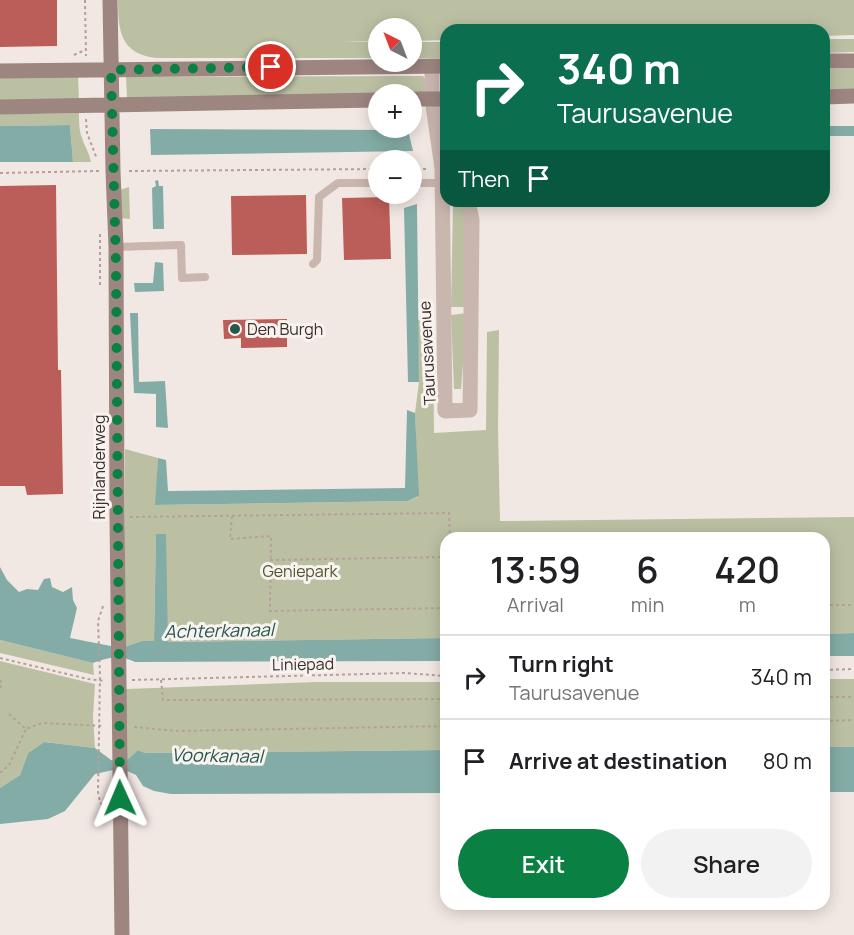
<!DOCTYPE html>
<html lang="en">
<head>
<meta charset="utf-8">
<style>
	:root { --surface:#fff; --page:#f2f2f2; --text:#202124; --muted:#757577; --line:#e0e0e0; --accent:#0b8043 }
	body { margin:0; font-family:Manrope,sans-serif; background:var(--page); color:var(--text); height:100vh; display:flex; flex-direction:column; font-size:22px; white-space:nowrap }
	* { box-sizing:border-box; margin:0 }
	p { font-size:20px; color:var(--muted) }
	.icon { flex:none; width:33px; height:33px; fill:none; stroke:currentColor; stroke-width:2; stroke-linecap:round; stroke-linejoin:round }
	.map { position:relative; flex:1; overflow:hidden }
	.side { position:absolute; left:440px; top:532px; width:390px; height:378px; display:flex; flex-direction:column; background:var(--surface); border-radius:18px; box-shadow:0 3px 15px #0003 }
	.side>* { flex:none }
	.top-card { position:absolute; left:440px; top:24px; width:390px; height:183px; border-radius:18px; box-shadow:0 3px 15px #0003; background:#0b6e4f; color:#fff; overflow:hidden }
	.needle { width:39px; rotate:318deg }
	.tools { position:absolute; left:368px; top:18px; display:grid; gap:12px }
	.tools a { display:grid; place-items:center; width:54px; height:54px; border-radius:50%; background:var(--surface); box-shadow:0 3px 15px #0003; font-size:30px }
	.pin { position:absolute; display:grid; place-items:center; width:51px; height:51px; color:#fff; margin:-26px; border:3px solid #fff; border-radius:50%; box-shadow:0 2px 6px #0007 }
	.me { position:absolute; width:66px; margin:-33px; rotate:359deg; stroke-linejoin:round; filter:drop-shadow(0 0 4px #0008) }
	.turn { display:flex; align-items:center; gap:21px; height:126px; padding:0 18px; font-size:27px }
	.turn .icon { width:78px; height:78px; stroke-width:2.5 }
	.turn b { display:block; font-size:42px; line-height:51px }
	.then { display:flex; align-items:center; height:57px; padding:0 18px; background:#0003; gap:12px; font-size:22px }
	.eta { display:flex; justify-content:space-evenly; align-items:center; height:102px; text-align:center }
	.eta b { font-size:36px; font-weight:600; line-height:42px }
	.action { display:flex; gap:12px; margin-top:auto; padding:12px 18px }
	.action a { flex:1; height:69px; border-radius:36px; background:var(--accent); color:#fff; font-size:24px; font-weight:600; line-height:69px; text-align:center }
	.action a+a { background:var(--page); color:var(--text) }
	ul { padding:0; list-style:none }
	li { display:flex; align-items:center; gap:18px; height:84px; padding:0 18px; border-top:2px solid var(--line) }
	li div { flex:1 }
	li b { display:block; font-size:22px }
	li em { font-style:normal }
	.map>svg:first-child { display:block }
	.green { fill:#bcc0a3 }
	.water { fill:#84aca6 }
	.building { fill:#bb5d58 }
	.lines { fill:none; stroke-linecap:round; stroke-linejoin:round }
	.path { stroke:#b5a099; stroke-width:2; stroke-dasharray:3 3; stroke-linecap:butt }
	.lane { stroke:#c9b6af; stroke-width:8 }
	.street { stroke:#c9b6af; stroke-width:15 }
	.secondary { stroke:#9d8580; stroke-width:15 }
	.route { stroke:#0b8043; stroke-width:10; stroke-dasharray:0 18 }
	.poi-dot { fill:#255751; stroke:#f9f3ef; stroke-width:2 }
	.labels { text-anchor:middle; stroke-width:6; stroke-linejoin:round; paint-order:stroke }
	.poi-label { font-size:16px; fill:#392e2c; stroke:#f9f3ef; text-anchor:start }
	.street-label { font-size:16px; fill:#392e2c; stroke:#f9f3ef }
	.park-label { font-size:16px; fill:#4f5532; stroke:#f9f3ef }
	.water-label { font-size:18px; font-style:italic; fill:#255751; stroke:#f9f3ef }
</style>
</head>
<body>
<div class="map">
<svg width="854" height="935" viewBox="0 0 854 935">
	<rect width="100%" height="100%" fill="#f2e8e3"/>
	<path class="green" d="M118,0H854V35L824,36V30H446L445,40L411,41V28H378V41L341,42H378V58H156C120,54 118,30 118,0Z
		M824,39H854V52L824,53Z
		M411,42H445V58H411Z
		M824,69H854V89L824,90Z
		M423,76L428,83V89L422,94L138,100L127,97L126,77Z
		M78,77L79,100L0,101V78Z
		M79,113C79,122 79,130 82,138C85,147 89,152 91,162H73L70,125L0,126V114Z
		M129,187L130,219L120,218V190Z
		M462,202L466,221L468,307H451L453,204Z
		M467,313L461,389H454L451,315Z
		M417,320L433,322L434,433L486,430L487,332L499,330L498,428L500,521L854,517V633L824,634V538H446L445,638L167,642L165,534L156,535L154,641H142L124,647L125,449L158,458L156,505L408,501L418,497L415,413L419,382Z
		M0,640L93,663L94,675L0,653Z
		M0,661L95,684L93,717L95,748L44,742L28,753L20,775L0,788Z
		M824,679H854V748H824Z
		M316,682H445V750L145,753L138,750L126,762V689Z"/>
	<path class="water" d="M70,125L73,162H0V126Z
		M824,126H854V136H824Z
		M150,129L408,130L413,151L151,155Z
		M158,180L159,186H163L164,229H153L152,188L156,186L155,181Z
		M417,204L419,382H408L404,208Z
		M155,262L163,263L164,291L135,292L134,283H153Z
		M130,313H138L139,382L165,381L168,428L156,427V394L134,393Z
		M407,410L415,413L419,496L408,501L155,505L158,458L166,460L168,491L405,488Z
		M156,534H166L168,642L445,638V661L135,662C120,654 109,657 93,663L0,640V567L7,580L19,592L27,589L38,590L44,579L50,578L52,587L63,592L72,587L73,600L77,608L70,638L121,648L142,641H154Z
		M854,633V656H824V634Z
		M44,742L95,748L111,760L125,762L138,750L145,753L445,750V793L171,794L154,791L143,786L136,775L125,770H113L95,774L65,811L48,819L0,824V788L20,775L28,753Z
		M824,747H854V792H824Z"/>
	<path class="building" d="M0,0H57V46L0,47Z
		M56,185L58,370H61L63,494L27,495L25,486H0V186Z
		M306,195L307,254L232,255L231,196Z
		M389,197L391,259L344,260L342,198Z
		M287,319V347L241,348V338L224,339L223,320Z"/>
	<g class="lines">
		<path class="path" d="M85,0L86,56
			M74,55L85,50
			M86,119L87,133L97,159
			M411,169H426
			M129,171L378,169
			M0,173L99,171
			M100,234V288
			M232,516L230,539L271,536L270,611L446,608
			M130,517L449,513L450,538
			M270,560L446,557
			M824,605H854
			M103,606L98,621L100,675L98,792L100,802L106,810
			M0,658L88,679L105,681
			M824,670L854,669
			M0,680L2,685L0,688
			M132,680L404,673L446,676
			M161,680L163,700L446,699
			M824,697H854
			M9,714L26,729L42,723L104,726
			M824,721L854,720
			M134,727L178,731L446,726
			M0,773L9,765L26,729"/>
		<path class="lane" d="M411,183H444
			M116,247L181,245L182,278L205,277
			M313,264L317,260L319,197L338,183H378"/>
		<path class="street" d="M432,66V99L442,168L445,411L470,410L472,220L468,201"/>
		<path class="secondary" d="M110,0L113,171L116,247L117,517L122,935
			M824,61H854
			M0,71L446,66
			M824,97L854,96
			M411,99H446
			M0,107L378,100"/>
	</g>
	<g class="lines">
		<path class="route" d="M120,798L116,267L111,70L271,67"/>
	</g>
	<circle class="poi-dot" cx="235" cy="329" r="6"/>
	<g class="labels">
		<g class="poi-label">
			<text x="247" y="335">Den Burgh</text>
		</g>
		<g class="street-label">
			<text transform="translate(427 353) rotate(-93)" y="6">Taurusavenue</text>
			<text transform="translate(99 467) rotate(-90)" y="6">Rijnlanderweg</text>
			<text transform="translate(303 664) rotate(-1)" y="6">Liniepad</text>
		</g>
		<g class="park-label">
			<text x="300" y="577">Geniepark</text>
		</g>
		<g class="water-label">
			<text transform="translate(219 631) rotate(-1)" y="6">Achterkanaal</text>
			<text transform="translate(217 756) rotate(1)" y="6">Voorkanaal</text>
		</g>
	</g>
</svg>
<div class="tools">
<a><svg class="needle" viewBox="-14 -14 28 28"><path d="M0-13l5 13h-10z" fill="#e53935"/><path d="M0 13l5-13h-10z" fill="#757577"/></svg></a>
<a>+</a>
<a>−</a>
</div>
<div class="pin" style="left:271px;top:67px;background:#d93025"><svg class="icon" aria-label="arrive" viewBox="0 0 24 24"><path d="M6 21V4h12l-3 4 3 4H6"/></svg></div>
<svg class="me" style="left:120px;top:798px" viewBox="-20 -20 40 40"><path d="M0-17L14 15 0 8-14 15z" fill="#0b8043" stroke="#fff" stroke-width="4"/></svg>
<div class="top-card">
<div class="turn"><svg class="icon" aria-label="right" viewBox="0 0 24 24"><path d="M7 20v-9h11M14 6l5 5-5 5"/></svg><div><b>340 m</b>Taurusavenue</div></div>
<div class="then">Then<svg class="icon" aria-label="arrive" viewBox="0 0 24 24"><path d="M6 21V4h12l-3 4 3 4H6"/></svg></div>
</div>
<section class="side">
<div class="eta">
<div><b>13:59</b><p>Arrival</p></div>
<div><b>6</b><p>min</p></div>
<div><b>420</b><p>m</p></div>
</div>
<ul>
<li><svg class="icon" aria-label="right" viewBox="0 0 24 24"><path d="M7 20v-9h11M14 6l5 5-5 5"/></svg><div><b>Turn right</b><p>Taurusavenue</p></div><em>340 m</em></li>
<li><svg class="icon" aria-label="arrive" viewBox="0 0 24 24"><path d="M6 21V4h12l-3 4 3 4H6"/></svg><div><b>Arrive at destination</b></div><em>80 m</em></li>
</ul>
<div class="action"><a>Exit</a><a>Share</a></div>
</section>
</div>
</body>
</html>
